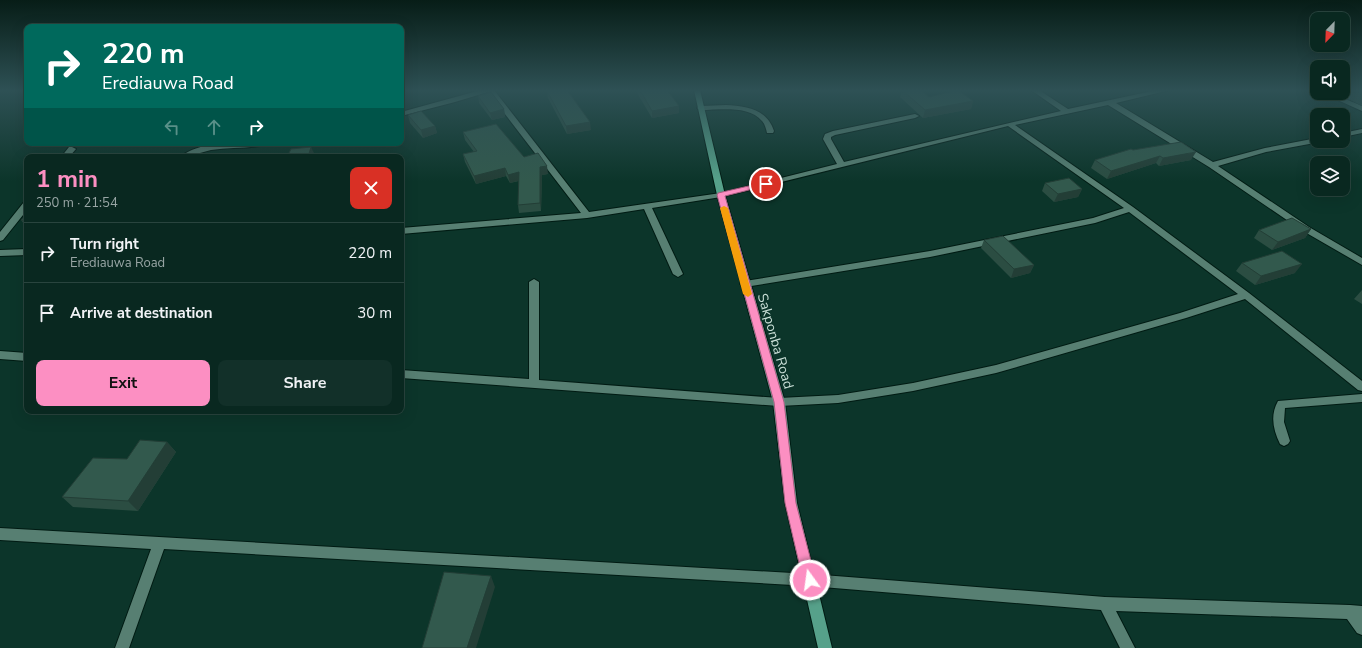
<!DOCTYPE html>
<html lang="en">
<head>
<meta charset="utf-8">
<style>
	:root { --surface:#092820; --page:#123029; --text:#f1f3f6; --muted:#99a6a5; --line:#29443e; --accent:#fc8fc2 }
	body { margin:0; font-family:"Nunito Sans",sans-serif; background:var(--page); color:var(--text); height:100vh; display:flex; flex-direction:column; font-size:15px; white-space:nowrap }
	* { box-sizing:border-box; margin:0 }
	p { font-size:13px; color:var(--muted) }
	.icon { flex:none; width:22px; height:22px; fill:none; stroke:currentColor; stroke-width:2; stroke-linecap:round; stroke-linejoin:round }
	.map { position:relative; flex:1; overflow:hidden }
	.drawer { position:absolute; left:24px; top:154px; width:380px; height:260px; display:flex; flex-direction:column; background:var(--surface); border-radius:8px; box-shadow:0 4px 16px #0002,0 0 0 1px var(--line) }
	.drawer>* { flex:none }
	.banner { position:absolute; left:24px; top:24px; width:380px; height:122px; border-radius:8px; box-shadow:0 4px 16px #0002,0 0 0 1px var(--line); background:#00695c; color:#fff; overflow:hidden }
	.needle { width:26px; rotate:203deg }
	.controls { position:absolute; left:1310px; top:12px; display:grid; gap:8px }
	.controls a { display:grid; place-items:center; width:40px; height:40px; border-radius:8px; background:var(--surface); box-shadow:0 4px 16px #0002,0 0 0 1px var(--line); font-size:20px }
	.pin { position:absolute; display:grid; place-items:center; width:34px; height:34px; color:#fff; margin:-17px; border:2px solid #fff; border-radius:50%; box-shadow:0 1px 4px #0007 }
	.me { position:absolute; width:44px; margin:-22px; rotate:346deg; stroke-linejoin:round; filter:drop-shadow(0 0 3px #0008) }
	.turn { display:flex; align-items:center; gap:14px; height:84px; padding:0 12px; font-size:18px }
	.turn .icon { width:52px; height:52px; stroke-width:2.5 }
	.turn b { display:block; font-size:28px; line-height:34px }
	.lanes { display:flex; align-items:center; height:38px; padding:0 12px; background:#0003; justify-content:center; gap:20px; direction:ltr }
	.lanes .off { opacity:.35 }
	.round { display:grid; place-items:center; flex:none; width:42px; height:42px; border-radius:8px; background:var(--page) }
	.headline { display:flex; align-items:center; justify-content:space-between; height:68px; padding:0 12px }
	h1 { font-size:24px; font-weight:700; line-height:30px; color:var(--accent) }
	.action { display:flex; gap:8px; margin-top:auto; padding:8px 12px }
	.action a { flex:1; height:46px; border-radius:8px; background:var(--accent); color:#111; font-size:16px; font-weight:700; line-height:46px; text-align:center }
	.action a+a { background:var(--page); color:var(--text) }
	ul { padding:0; list-style:none }
	li { display:flex; align-items:center; gap:12px; height:60px; padding:0 12px; border-top:1px solid var(--line) }
	li div { flex:1 }
	li b { display:block; font-size:15px }
	li em { font-style:normal }
	.map>svg:first-child { display:block }
	.lines { fill:none; stroke-linecap:round; stroke-linejoin:round }
	.minor-casing { stroke:#001b13; stroke-width:2 }
	.major-casing { stroke:#001b13; stroke-width:2 }
	.minor { fill:#577f72; fill-rule:evenodd }
	.major { fill:#56a18a; fill-rule:evenodd }
	.wall { fill:#2b4d42 }
	.shaded-wall { fill:#233e36 }
	.building { fill:#32594d; stroke:#233e36 }
	.route { fill:#fc8fc2; stroke:#a45d7e }
	.slow { fill:#f59e0b }
	.labels { text-anchor:middle; stroke-width:3.5; stroke-linejoin:round; paint-order:stroke }
	.street-label { font-size:14px; fill:#c9ded6; stroke:#0c352a }
</style>
</head>
<body>
<div class="map">
<svg width="1362" height="648" viewBox="0 0 1362 648">
	<rect width="100%" height="100%" fill="#0c352a"/>
	<g class="lines">
		<defs>
			<path id="minor" d="M481,90H494L589,212L721,193L837,164L823,139L825,134L833,131L915,114L919,116L915,118L835,135L831,137V139L844,162L1061,111L1031,90H1039L1068,109L1157,90H1170L1116,103L1213,162L1265,148L1317,138V141L1320,142L1266,152L1218,166L1309,227L1362,258V265L1303,231L1209,167L1108,105L1015,125L1133,207L1249,293L1362,381V391L1358,390L1245,299L1186,318L996,373L913,391L838,403L779,406L401,378V370L529,379V282L534,279L539,282V380L779,398L838,395L913,383L996,365L1180,313L1238,294L1129,212L1095,223L930,257L745,287L740,284L745,281L930,251L1093,218L1124,208L1008,126L721,197L652,208L683,274L678,277L673,274L644,209L587,218L401,234V228L581,213L488,92L455,102L401,116V112Z
				M1322,93H1331L1362,106V111Z
				M726,105C746,106 767,109 774,131L773,133H767C766,129 765,124 762,121C749,105 719,110 701,110L697,108L701,106Z
				M1362,129V133L1343,137V133Z
				M240,143H266L265,145C247,149 229,147 211,150C201,152 192,157 181,157C194,144 222,144 240,143Z
				M69,147H72L76,149L69,157H61Z
				M27,201V210L3,240L0,241V232L24,202Z
				M27,249V255L0,256V250Z
				M0,351L27,353V361L0,359Z
				M1362,394V402L1285,408L1284,422L1290,441L1288,444L1284,446L1280,444C1273,430 1270,415 1278,401Z
				M0,528L810,574L1105,597L1350,605L1362,606V635L1357,633L1347,619L1116,611L1135,648H1120L1101,610L810,586L164,549L129,648H115L151,549L0,540Z"/>
			<path id="major" d="M694,90H700L725,195L785,402L797,503L832,648H818L785,503L773,402L717,195Z"/>
		</defs>
		<use href="#minor" class="minor-casing"/>
		<use href="#major" class="major-casing"/>
		<use href="#minor" class="minor"/>
		<use href="#major" class="major"/>
	</g>
	<path class="wall" d="M637,90H667L679,113L652,118L637,93Z
		M806,90H831L810,94Z
		M902,90L929,97L973,101L971,109L923,118L900,97Z
		M1350,90H1362V106L1345,97Z
		M547,91L591,130L567,134L548,98Z
		M478,96L504,109L505,117L492,120L479,103Z
		M408,115L435,126L437,133L423,138L410,123Z
		M463,132L524,157L548,174L542,175L541,211L519,213L518,205L519,181L510,183L506,176L476,184L465,162L463,154L474,152L465,140Z
		M1133,150L1191,160L1159,166L1156,163L1107,179L1091,168L1095,160Z
		M1045,183L1082,189L1078,197L1054,202L1042,191Z
		M27,215V228L21,220Z
		M1311,229L1305,238L1272,250L1254,238L1259,230Z
		M984,240L1034,265L1030,273L1011,278L981,248Z
		M1242,263L1295,273L1255,285L1236,271Z
		M1362,290V304L1354,299Z
		M167,442L176,452L138,511L73,507L62,497L127,459Z"/>
	<path class="shaded-wall" d="M810,90H831L810,94Z
		M973,101L971,109L923,118L925,110Z
		M679,106V113L652,118V111Z
		M504,109L505,117L492,120L490,113Z
		M590,122L591,130L567,134L566,126Z
		M435,126L437,133L423,138L421,130Z
		M311,147L315,155L314,157H308Z
		M1196,152L1191,160L1159,166L1163,158Z
		M1160,156L1156,163L1107,179L1111,171Z
		M547,166L548,174L542,175L541,211L540,203V167Z
		M505,168L506,176L476,184L474,176Z
		M519,172L521,180L510,183L508,175Z
		M1082,189L1078,197L1054,202L1058,194Z
		M1311,229L1305,238L1272,250L1278,242Z
		M1302,264L1295,273L1255,285L1261,276Z
		M1034,265L1030,273L1011,278L1014,269Z
		M167,442L176,452L138,511L128,501Z
		M491,576L495,587L476,648H467Z"/>
	<path class="building" d="M549,90H567L590,122L566,126L547,91Z
		M640,90H667L679,106L652,111Z
		M902,90H921L929,97L958,90L973,101L925,110Z
		M491,92L504,109L490,113L478,96Z
		M421,111L435,126L421,130L408,115Z
		M496,124L524,157L538,153L547,166L540,167V203L518,205L519,172L508,175L505,168L474,176L463,154L477,151L463,132Z
		M1181,142L1196,152L1163,158L1160,156L1111,171L1095,160L1131,149L1133,150Z
		M311,147L308,157H287L291,149Z
		M1069,178L1082,189L1058,194L1045,183Z
		M27,215V221L21,220Z
		M1292,218L1311,229L1278,242L1259,230Z
		M1003,236L1034,265L1014,269L984,240Z
		M1282,251L1302,264L1261,276L1242,263Z
		M140,440L167,442L128,501L62,497L93,458L127,459Z
		M444,572L491,576L467,648H422Z"/>
	<linearGradient id="sky" x2="0" y2="1"><stop stop-color="#071d17"/><stop offset="0.5" stop-color="#2e5155"/><stop offset="1" stop-color="#2e5155" stop-opacity="0"/></linearGradient>
	<rect width="1362" height="181" fill="url(#sky)"/>
	<path class="route" d="M766,182L770,184L769,185L725,196L784,402L796,503L816,580L814,584L810,586L805,584L803,580L785,503L774,402L717,195L718,193Z"/>
	<path class="slow" d="M724,206L728,208L752,294L748,297L743,294L720,208Z"/>
	<g class="labels">
		<g class="street-label">
			<text transform="translate(776 341) rotate(74)" y="5">Sakponba Road</text>
		</g>
	</g>
</svg>
<div class="controls">
<a><svg class="needle" viewBox="-14 -14 28 28"><path d="M0-13l5 13h-10z" fill="#e53935"/><path d="M0 13l5-13h-10z" fill="#99a6a5"/></svg></a>
<a><svg class="icon" aria-label="sound" viewBox="0 0 24 24"><path d="M4 9h4l5-4v14l-5-4H4zM17 9q2 3 0 6"/></svg></a>
<a><svg class="icon" aria-label="search" viewBox="0 0 24 24"><circle cx="10" cy="10" r="6"/><path d="M15 15l6 6"/></svg></a>
<a><svg class="icon" aria-label="layers" viewBox="0 0 24 24"><path d="M12 4l9 5-9 5-9-5zM3 14l9 5 9-5"/></svg></a>
</div>
<div class="pin" style="left:766px;top:184px;background:#d93025"><svg class="icon" aria-label="arrive" viewBox="0 0 24 24"><path d="M6 21V4h12l-3 4 3 4H6"/></svg></div>
<svg class="me" style="left:810px;top:580px" viewBox="-20 -20 40 40"><circle r="17" fill="#fc8fc2" stroke="#fff" stroke-width="3"/><path d="M0-11L8 9 0 5-8 9z" fill="#fff"/></svg>
<div class="banner">
<div class="turn"><svg class="icon" aria-label="right" viewBox="0 0 24 24"><path d="M7 20v-9h11M14 6l5 5-5 5"/></svg><div><b>220 m</b>Erediauwa Road</div></div>
<div class="lanes"><svg class="icon off" aria-label="left" viewBox="0 0 24 24"><path d="M17 20v-9H6M10 6l-5 5 5 5"/></svg><svg class="icon off" aria-label="ahead" viewBox="0 0 24 24"><path d="M12 20V5M6 11l6-6 6 6"/></svg><svg class="icon" aria-label="right" viewBox="0 0 24 24"><path d="M7 20v-9h11M14 6l5 5-5 5"/></svg></div>
</div>
<section class="drawer">
<div class="headline"><div><h1>1 min</h1><p>250 m · 21:54</p></div><a class="round" style="background:#d93025;color:#fff"><svg class="icon" aria-label="close" viewBox="0 0 24 24"><path d="M6 6l12 12M18 6L6 18"/></svg></a></div>
<ul>
<li><svg class="icon" aria-label="right" viewBox="0 0 24 24"><path d="M7 20v-9h11M14 6l5 5-5 5"/></svg><div><b>Turn right</b><p>Erediauwa Road</p></div><em>220 m</em></li>
<li><svg class="icon" aria-label="arrive" viewBox="0 0 24 24"><path d="M6 21V4h12l-3 4 3 4H6"/></svg><div><b>Arrive at destination</b></div><em>30 m</em></li>
</ul>
<div class="action"><a>Exit</a><a>Share</a></div>
</section>
</div>
</body>
</html>
